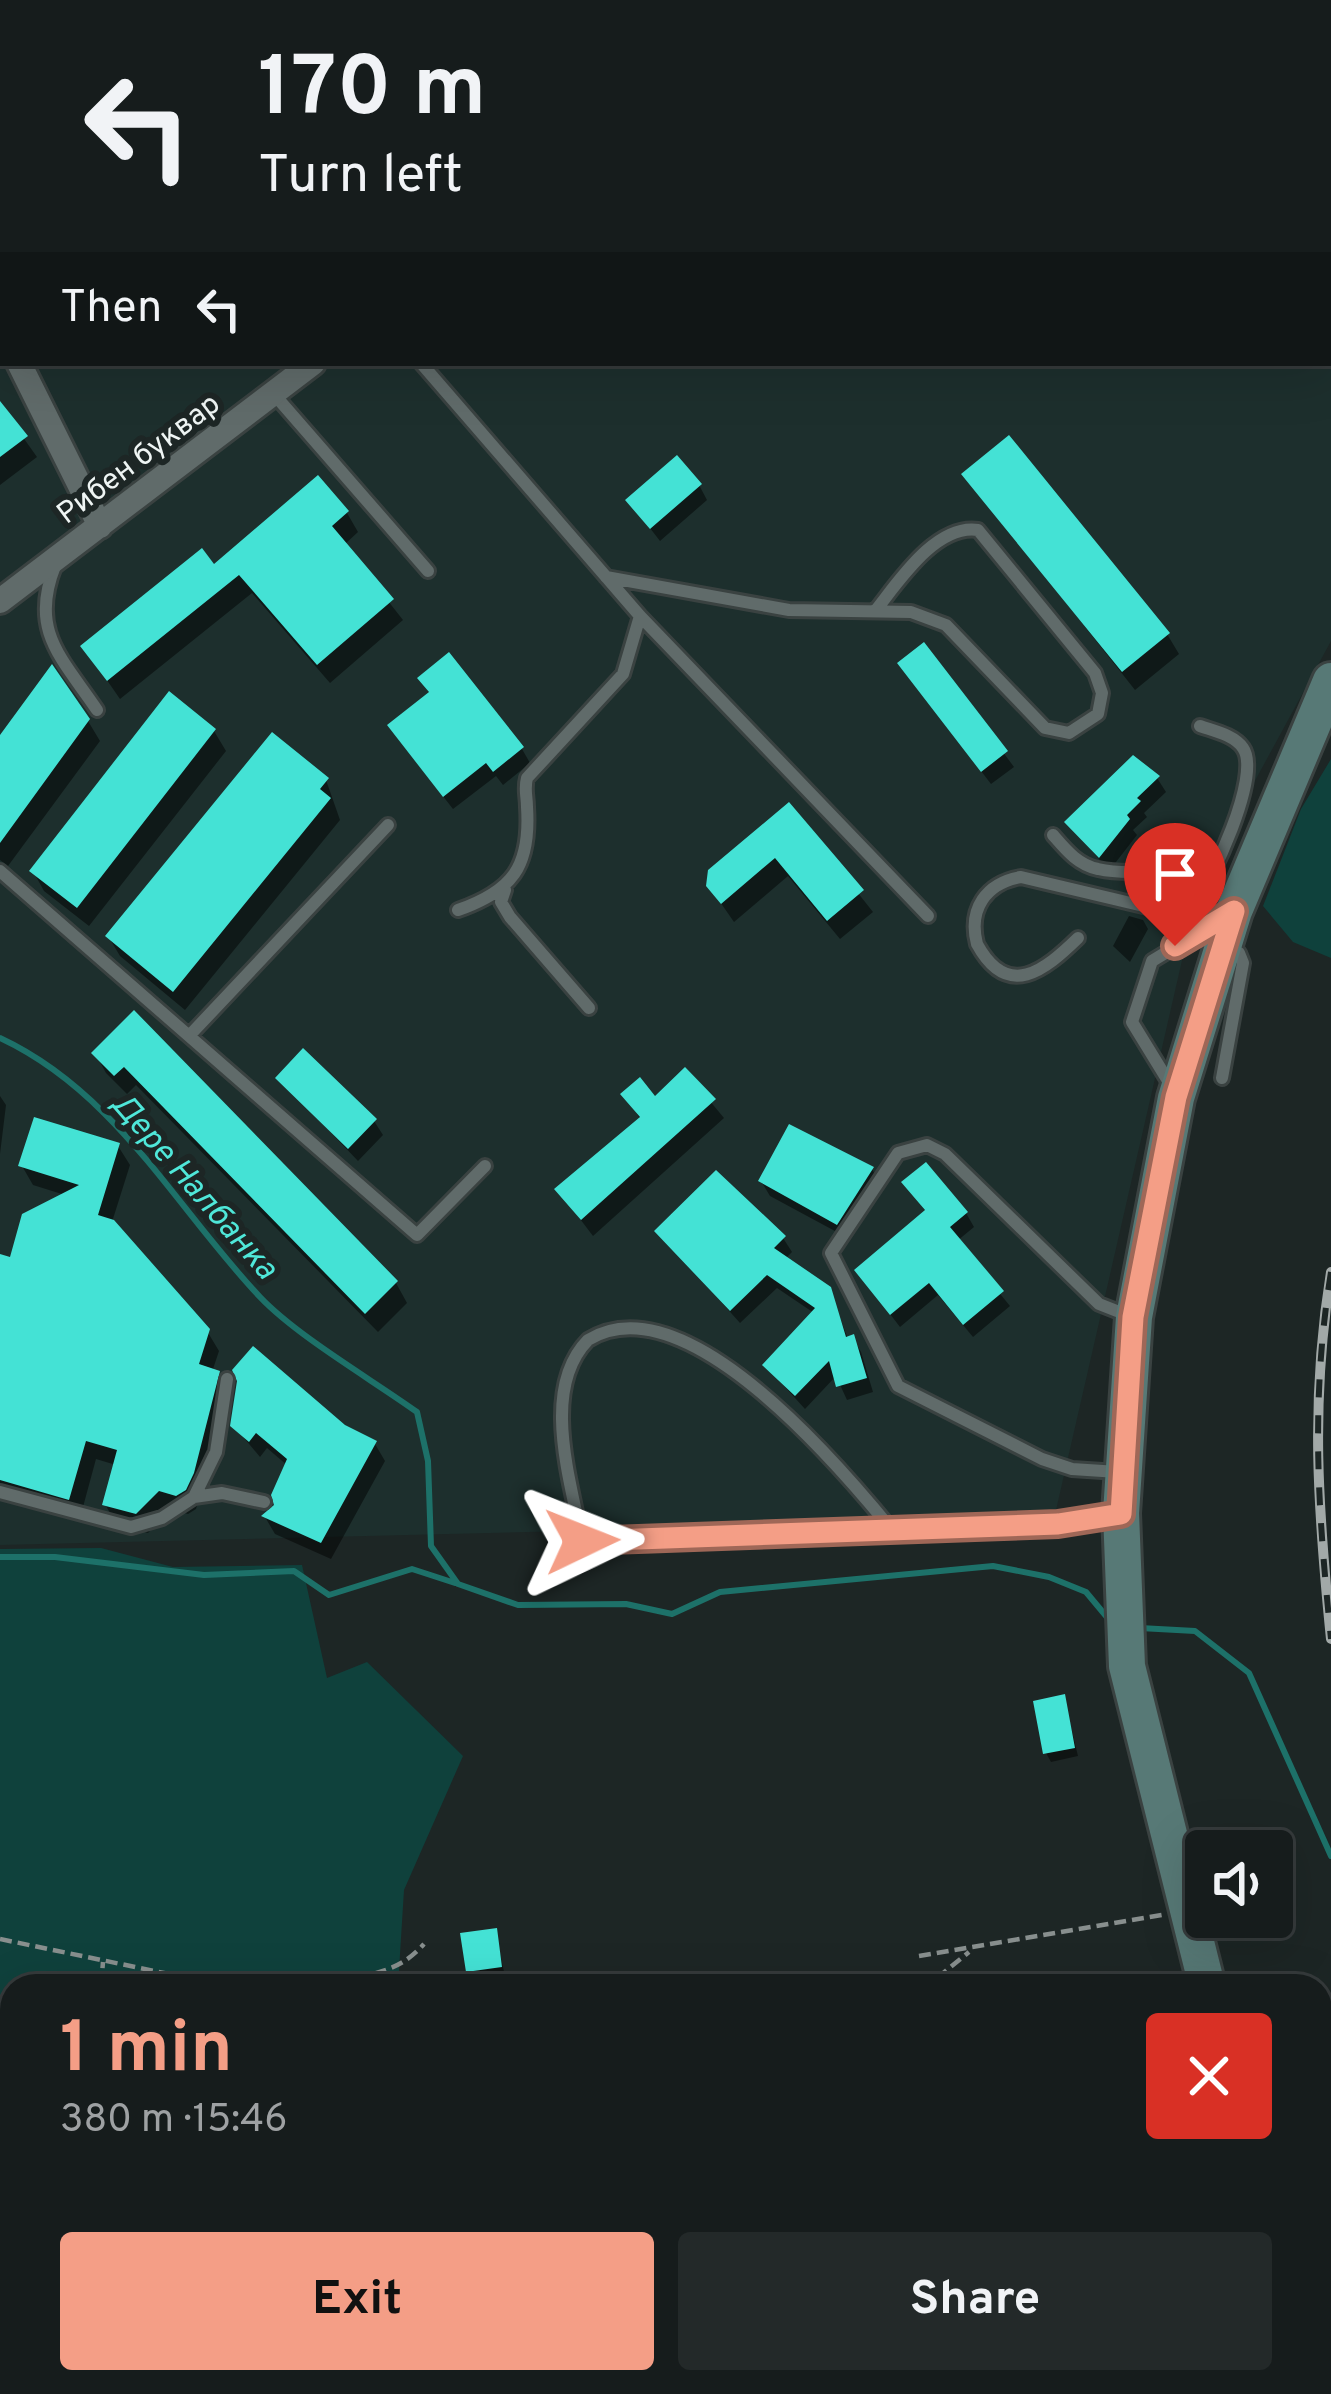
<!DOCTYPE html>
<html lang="en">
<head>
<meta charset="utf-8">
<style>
	:root { --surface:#161c1c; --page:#232929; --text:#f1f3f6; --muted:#9ea1a3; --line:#353a3b; --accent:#f49e86 }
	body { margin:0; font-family:Overpass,sans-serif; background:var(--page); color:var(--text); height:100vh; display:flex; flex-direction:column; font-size:45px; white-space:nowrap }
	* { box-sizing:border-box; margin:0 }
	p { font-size:39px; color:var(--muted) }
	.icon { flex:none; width:66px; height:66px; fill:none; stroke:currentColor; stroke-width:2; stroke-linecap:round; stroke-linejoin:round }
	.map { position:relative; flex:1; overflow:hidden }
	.drawer { position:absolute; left:0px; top:1974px; width:1332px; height:420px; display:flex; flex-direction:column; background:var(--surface); border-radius:36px 36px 0 0; box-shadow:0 12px 48px #0002,0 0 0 3px var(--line) }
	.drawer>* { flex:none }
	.banner { position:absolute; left:0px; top:0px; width:1332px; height:366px; box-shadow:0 12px 48px #0002,0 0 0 3px var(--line); background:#161c1c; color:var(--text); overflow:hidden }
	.tools { position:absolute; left:1185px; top:1830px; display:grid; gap:24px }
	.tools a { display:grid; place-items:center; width:108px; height:108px; border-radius:12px; background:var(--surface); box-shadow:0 12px 48px #0002,0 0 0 3px var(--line); font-size:60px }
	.pin { position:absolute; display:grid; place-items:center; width:102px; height:102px; color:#fff; margin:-123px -51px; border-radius:50% 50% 50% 0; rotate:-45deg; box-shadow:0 0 12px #0007 }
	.pin .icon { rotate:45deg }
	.me { position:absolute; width:132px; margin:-66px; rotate:88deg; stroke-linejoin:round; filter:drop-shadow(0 0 9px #0008) }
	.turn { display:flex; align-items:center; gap:42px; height:252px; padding:0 60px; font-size:54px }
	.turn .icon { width:156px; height:156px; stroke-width:2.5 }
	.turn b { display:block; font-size:84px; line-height:102px }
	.then { display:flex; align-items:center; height:114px; padding:0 60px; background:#0003; gap:24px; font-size:45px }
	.round { display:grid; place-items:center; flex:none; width:126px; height:126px; border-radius:12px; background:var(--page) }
	.head { display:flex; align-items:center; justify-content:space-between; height:204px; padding:0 60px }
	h1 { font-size:72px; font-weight:700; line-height:90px; color:var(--accent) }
	.cta { display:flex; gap:24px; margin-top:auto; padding:24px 60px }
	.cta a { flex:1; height:138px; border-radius:12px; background:var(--accent); color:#111; font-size:48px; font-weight:700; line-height:138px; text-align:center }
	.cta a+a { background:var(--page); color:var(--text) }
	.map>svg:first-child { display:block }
	.built { fill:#1d2f2d; fill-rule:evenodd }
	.green { fill:#0f413c }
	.shadow { fill:#0007 }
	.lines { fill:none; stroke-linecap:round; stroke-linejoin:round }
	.stream { stroke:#1d7169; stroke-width:6 }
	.building { fill:#44e2d5 }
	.lane-casing { stroke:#3a4241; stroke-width:18 }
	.street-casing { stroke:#3a4241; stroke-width:30 }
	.secondary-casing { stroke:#3a4241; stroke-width:42 }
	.path { stroke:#888f8e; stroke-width:4.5; stroke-dasharray:12 6; stroke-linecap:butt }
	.lane { stroke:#606b6a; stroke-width:12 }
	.street { stroke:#606b6a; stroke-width:24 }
	.secondary { stroke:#577976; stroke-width:36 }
	.rail-casing { stroke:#a2a9a8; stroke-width:10 }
	.rail { stroke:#1d2625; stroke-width:6; stroke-dasharray:18; stroke-linecap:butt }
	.route-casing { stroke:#9f6757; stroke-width:30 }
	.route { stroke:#f49e86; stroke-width:21 }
	.labels { text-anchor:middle; stroke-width:12; stroke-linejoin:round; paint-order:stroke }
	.street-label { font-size:30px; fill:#eff5f4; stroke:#1d2625 }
	.water-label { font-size:33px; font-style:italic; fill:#4fe7d9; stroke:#1d2625 }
</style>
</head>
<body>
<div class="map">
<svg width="1331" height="2394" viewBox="0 0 1331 2394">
	<rect width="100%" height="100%" fill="#1d2625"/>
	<path class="built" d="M0,0H1331V641L1200,882L1054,1519L0,1545ZM3,3H1329V363H3Z"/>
	<path class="green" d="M1331,759V958L1293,942L1263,906L1301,809Z
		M101,1548L173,1567L302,1565L327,1678L367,1662L463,1756L404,1890L398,1986H12V2382H352L350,2394H0V1549Z"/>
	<path class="shadow" d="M62,0H153L154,3H63Z
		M182,0H344L345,3H182Z
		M0,405L37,457L0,485Z
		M965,475L1167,634L1179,654L1135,690Z
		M699,485L707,500L660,541L629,501Z
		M347,513L358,532L344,545L403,620L330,683L252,593L120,699L84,647L214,568Z
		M924,646L1014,767L991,784L910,678Z
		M421,678L522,749L530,763L503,785L496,776L453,809L399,740L430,694Z
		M88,721L100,741L8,866L0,860V740Z
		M214,731L226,751L89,926L44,891L33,871Z
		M1157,778L1166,792L1144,813L1147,817L1133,830L1137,835L1109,871L1068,822Z
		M326,780L340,820L185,1010L120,956L108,936Z
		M789,806L873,912L840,939L788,876L734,922L709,886Z
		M1129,916L1143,920L1148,929L1130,962L1113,946Z
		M134,1015L396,1283L407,1303L378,1332L136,1085L127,1094L106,1073L95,1053Z
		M685,1071L724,1118L593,1236L558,1190L641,1120L624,1095L654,1100Z
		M279,1078L374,1121L383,1135L358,1161Z
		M0,1096L6,1105L0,1154Z
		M118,1146L130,1165L112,1222L207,1331L219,1351L212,1372L230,1393L196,1509L188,1514L170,1509L148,1533L116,1524L105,1504L116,1465L96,1459L80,1518L0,1495V1257L12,1261L65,1195L33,1185L22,1166Z
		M872,1169L880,1184L846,1237L770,1196L761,1181Z
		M905,1183L966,1213L974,1227L957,1241L1010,1306L973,1337L938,1295L900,1327L857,1271L926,1212Z
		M658,1231L783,1238L792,1252L785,1259L829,1289L848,1339L853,1338L861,1352L873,1392L847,1400L836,1376L805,1409L765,1365L814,1313L777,1288L740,1323Z
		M234,1426L375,1444L385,1461L331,1559L275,1534L265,1517L277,1506L288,1466L267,1448L260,1457Z
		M1064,1698L1078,1756L1051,1762L1046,1753Z
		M495,1931L505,1976L474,1980L469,1971Z
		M981,1976L986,1986H949L948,1982Z"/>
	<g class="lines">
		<path class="stream" d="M0,1038C116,1092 175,1207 260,1297C297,1336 371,1379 417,1412L428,1461L431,1546L458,1584L518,1605L626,1604L672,1614L720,1592L993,1566L1049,1577L1086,1592L1111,1622
			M0,1557H55L204,1575L294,1571L329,1595L412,1569L455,1583
			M1140,1628L1195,1631L1249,1673L1331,1856"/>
	</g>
	<path class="building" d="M0,401L28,436L0,457Z
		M1009,435L1170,633L1122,672L961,474Z
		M677,455L702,484L650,529L625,500Z
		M318,475L349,511L332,526L394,599L317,665L239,575L107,681L80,646L202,548L214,564Z
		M924,642L1008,751L981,772L897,663Z
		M449,652L524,747L493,772L486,763L443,797L387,725L429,692L417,678Z
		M52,664L90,719L0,843V735Z
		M169,691L216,729L77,908L29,871Z
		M272,732L329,778L320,789L331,798L173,992L105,936Z
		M1133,755L1160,776L1137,798L1141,801L1127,815L1130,819L1099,858L1064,822Z
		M789,802L864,890L827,921L775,858L721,904L706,886L708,870Z
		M134,1010L398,1281L365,1314L124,1067L114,1076L91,1053Z
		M303,1048L377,1119L348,1149L275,1078Z
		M685,1067L716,1099L581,1220L554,1189L640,1117L620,1094L640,1077L655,1096Z
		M34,1117L120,1143L98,1215L114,1220L210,1329L199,1364L220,1371L194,1473L186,1490L176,1496L159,1491L136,1514L102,1505L117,1450L86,1441L69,1500L0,1480V1254L10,1257L22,1214L79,1185L18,1166Z
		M789,1124L874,1167L837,1225L758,1181Z
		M926,1162L968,1212L950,1227L1004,1291L963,1325L929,1283L890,1315L854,1270L925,1210L901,1182Z
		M716,1170L786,1236L774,1248L831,1287L846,1337L854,1334L867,1378L836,1387L829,1361L795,1396L762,1365L815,1308L767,1275L730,1311L654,1231Z
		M253,1346L345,1425L377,1441L321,1543L261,1516L274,1505L271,1495L287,1459L256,1433L249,1442L230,1426L237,1381L232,1370Z
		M1065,1694L1075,1748L1043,1754L1033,1701Z
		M497,1928L502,1967L466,1972L460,1933Z"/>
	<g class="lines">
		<defs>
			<path id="lane" d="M983,0L985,3
				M0,26L3,42
				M0,79L3,72
				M0,137H3
				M0,180L3,193
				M421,363L640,616L928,916
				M273,393L428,571
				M55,566C29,631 62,658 97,710
				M606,577L789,610L911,612L946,625L1045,728L1069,733L1098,714L1102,693L1095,673L978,530C936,524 899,581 876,610
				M1053,835C1066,850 1078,865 1098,869C1147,880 1166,853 1192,911
				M0,871L417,1235L485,1166
				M505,890L501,902L510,917L589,1008
				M1192,908C1211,883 1262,775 1243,748C1234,735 1214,731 1200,726
				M458,910C512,891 531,867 527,807C527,796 524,789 527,778L623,674L640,616
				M1078,938C1045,970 1008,1001 977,944C968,909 986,883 1021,877L1194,918
				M189,1036L388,825
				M1222,1078L1243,963L1239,953L1225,948
				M1170,1084L1132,1022L1152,961L1223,918
				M1118,1472L1072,1469L1042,1459L898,1386L831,1253L898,1153L927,1145L945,1154L1099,1304L1132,1317
				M0,1492L131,1527L162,1518L194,1497L222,1493L264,1502
				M194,1497L216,1452L227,1379
				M564,1541L1058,1524L1114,1515
				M582,1541C571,1481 540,1389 588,1340C684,1281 838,1464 892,1530"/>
			<path id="street" d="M755,3L759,0
				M0,325L3,331
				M19,363L100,526
				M0,601L313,363"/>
			<path id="secondary" d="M1207,1986L1127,1666L1121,1513L1134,1317L1176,1098L1234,911L1331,681
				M1320,2328L1331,2361"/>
		</defs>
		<use href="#lane" class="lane-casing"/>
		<use href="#street" class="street-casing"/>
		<use href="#secondary" class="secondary-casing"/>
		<path class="path" d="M0,1939L227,1986
			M919,1956L1162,1915
			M391,1972L397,1986
			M101,1986L103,1962
			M341,1986C375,1969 396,1975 424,1944
			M883,1986L942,1974L969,1952
			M43,2382L48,2394"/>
		<use href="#lane" class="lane"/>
		<use href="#street" class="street"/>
		<use href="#secondary" class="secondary"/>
		<defs>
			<path id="rail" d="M1331,1272C1310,1402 1318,1510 1331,1639"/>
		</defs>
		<use href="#rail" class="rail-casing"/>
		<use href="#rail" class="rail"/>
	</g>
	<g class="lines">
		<defs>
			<path id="route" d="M582,1541L1058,1524L1121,1514L1133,1317L1176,1097L1234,911L1175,946"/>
		</defs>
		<use href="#route" class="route-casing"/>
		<use href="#route" class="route"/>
	</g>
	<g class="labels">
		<g class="street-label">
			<text transform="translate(138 458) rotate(-37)" y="10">Рибен буквар</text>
		</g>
		<g class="water-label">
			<text transform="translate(196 1185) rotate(49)" y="12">Дере Налбанка</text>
		</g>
	</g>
</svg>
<div class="tools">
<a><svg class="icon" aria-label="sound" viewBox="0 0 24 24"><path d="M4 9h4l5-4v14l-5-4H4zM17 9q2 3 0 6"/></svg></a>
</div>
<div class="pin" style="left:1175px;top:946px;background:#d93025"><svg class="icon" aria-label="arrive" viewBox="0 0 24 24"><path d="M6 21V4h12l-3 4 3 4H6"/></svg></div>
<svg class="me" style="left:582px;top:1541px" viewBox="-20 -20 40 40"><path d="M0-17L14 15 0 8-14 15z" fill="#f49e86" stroke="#fff" stroke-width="4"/></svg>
<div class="banner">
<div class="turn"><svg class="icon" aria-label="left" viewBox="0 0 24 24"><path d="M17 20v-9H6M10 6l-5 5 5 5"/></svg><div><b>170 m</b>Turn left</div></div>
<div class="then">Then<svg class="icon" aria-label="left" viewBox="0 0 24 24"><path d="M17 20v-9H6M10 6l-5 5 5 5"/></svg></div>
</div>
<section class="drawer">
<div class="head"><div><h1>1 min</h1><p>380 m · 15:46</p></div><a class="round" style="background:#d93025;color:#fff"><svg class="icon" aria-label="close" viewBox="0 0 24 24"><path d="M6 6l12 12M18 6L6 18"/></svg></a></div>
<div class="cta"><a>Exit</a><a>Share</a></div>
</section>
</div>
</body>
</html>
